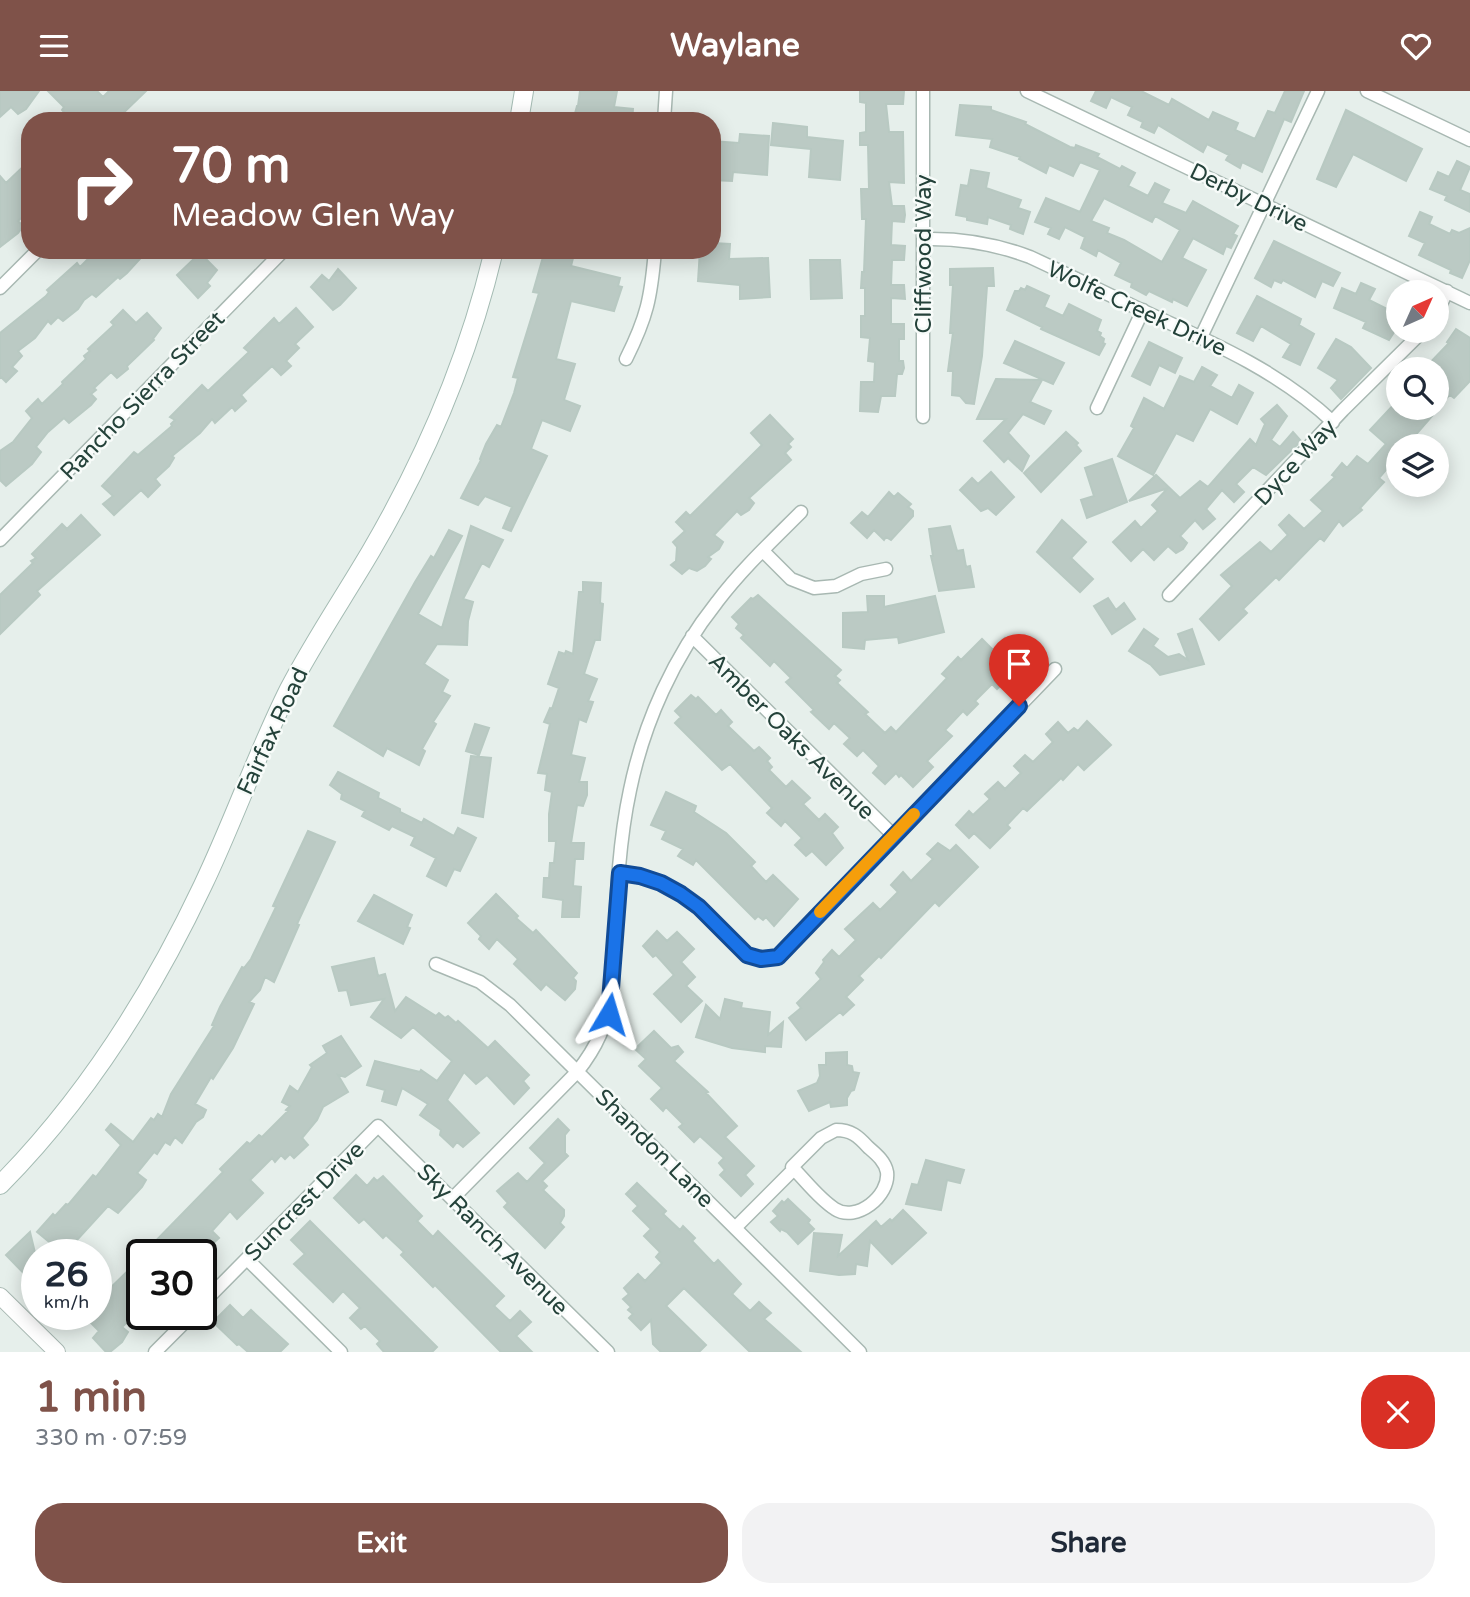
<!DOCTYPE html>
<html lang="en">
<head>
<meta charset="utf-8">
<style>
	:root { --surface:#fff; --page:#f2f2f3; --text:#1f2937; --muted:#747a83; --accent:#7f5249 }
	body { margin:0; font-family:"Varela Round",sans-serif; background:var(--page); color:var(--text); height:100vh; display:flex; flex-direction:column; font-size:26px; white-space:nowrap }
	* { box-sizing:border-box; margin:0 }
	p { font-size:23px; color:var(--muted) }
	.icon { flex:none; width:38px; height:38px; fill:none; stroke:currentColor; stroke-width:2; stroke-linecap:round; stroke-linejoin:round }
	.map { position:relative; height:1261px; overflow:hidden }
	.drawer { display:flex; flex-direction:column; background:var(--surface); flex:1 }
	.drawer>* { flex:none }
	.hud { position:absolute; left:21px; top:21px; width:700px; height:147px; border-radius:28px; box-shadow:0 4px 18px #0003; background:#7f5249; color:#fff; overflow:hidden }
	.needle { width:46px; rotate:45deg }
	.controls { position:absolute; left:1386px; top:189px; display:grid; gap:14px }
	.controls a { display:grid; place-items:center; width:63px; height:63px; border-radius:50%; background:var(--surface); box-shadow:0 4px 18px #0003; font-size:35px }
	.speed { position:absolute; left:21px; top:1148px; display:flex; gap:14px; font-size:35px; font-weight:700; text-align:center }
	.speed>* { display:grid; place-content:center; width:91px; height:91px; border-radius:50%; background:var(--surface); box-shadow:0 4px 18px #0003; line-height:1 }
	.speed small { font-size:18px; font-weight:400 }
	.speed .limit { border:4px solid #111; border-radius:10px; background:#fff; color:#111 }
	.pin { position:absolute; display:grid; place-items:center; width:60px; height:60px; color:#fff; margin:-72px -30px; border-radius:50% 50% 50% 0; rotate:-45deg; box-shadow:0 0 7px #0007 }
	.pin .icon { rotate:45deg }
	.me { position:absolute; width:77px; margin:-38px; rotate:7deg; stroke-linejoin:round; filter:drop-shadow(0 0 5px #0008) }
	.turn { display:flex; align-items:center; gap:24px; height:147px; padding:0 35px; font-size:32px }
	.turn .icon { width:91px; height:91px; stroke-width:2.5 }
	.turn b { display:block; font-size:49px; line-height:60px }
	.round { display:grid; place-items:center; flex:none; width:74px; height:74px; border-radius:28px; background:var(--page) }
	.overview { display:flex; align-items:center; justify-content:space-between; height:119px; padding:0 35px }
	h1 { font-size:42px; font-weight:700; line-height:52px; color:var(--accent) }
	.primary-button { display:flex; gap:14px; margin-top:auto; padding:14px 35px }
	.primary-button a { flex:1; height:80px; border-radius:28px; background:var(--accent); color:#fff; font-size:28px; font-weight:700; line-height:80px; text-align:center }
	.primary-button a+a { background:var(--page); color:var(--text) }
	header { display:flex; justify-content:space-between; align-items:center; height:91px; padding:0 35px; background:var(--accent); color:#fff; font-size:32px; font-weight:700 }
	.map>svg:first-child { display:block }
	.building { fill:#bbcac4; stroke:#b8c9c2; stroke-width:2; fill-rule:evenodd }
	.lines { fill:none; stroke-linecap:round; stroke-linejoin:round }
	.minor-casing { stroke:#a8b8b2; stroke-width:15 }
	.tertiary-casing { stroke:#a8b8b2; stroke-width:18 }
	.secondary-casing { stroke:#a4bbb3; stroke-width:20 }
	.minor { stroke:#fff; stroke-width:12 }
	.tertiary { stroke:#fff; stroke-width:16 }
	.secondary { stroke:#fff; stroke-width:18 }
	.route-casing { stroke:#114b97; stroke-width:18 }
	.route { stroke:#1a73e8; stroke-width:12 }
	.slow { stroke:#f59e0b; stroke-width:12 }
	.labels { text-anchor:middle; stroke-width:5; stroke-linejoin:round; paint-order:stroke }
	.street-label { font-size:23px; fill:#24423a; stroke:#f7fbf9 }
</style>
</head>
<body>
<header><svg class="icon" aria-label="menu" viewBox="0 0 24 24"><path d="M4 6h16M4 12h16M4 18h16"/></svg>Waylane<svg class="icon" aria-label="heart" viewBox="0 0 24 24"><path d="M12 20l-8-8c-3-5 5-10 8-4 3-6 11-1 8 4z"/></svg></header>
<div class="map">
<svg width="1470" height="1261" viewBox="0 0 1470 1261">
	<rect width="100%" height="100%" fill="#e6efeb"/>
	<path class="building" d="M0,0H39L26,18L18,23L11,16L0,26Z
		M48,0H97L103,6L109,0H146L115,30H72L62,19L64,16Z
		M580,0H617L614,16L633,18L632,30H573L577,15H578Z
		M860,0H904L903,13H886L889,41H903L904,92L889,91L892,115H904L905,124L904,131L892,130L891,154L905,155L904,169H892L891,194H904L905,208L891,207V233H904V248H899V270H903L904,277L902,283H897L895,305H881L878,321L860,320L861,291H874L875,271L868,270L870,247L861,246V225H865V197H861L862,181H864L866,128H862L861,98H869L868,54H860V42L866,41V12L860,11Z
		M1096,0H1141L1169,14L1172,8L1209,29L1213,21L1238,32L1235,39L1255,48L1268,20L1275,22L1285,0H1304L1291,31L1284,28L1262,81L1242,71L1240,77L1226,69L1229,64L1207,53L1203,61L1158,34L1154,42L1141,36L1143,31L1128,24L1132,16L1111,6L1106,17L1091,10Z
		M960,14L991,16V19L1026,31L1025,33L1070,56L1075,57L1076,54L1099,63L1097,66L1120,78L1122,75L1135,82L1128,95L1148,105L1155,92L1169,99L1162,112L1186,122L1193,110L1238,135L1233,143L1237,145L1231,157L1226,155L1223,163L1193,147L1182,167L1206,179L1187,215L1173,208L1172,211L1149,200L1146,204L1131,196L1132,192L1115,184L1121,172L1098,159L1096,165L1081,157L1085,146L1065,136L1059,148L1048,143L1051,137L1035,131L1046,107L1080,121L1100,79L1080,71L1073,85L1049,74L1046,82L1019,68L1020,66L990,56L992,48L956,44ZM1104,107L1152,131L1155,125L1180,139L1162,171L1124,149L1107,142L1109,137L1091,130Z
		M1346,19L1422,58L1406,90L1353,63L1336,96L1317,88Z
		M773,32L807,36V46L843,50L840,89L809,86L811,58L771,54Z
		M740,43L769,45L767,84L733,81L732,90L712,89V50L739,52Z
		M30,69V114L26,118L29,120L18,130L23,135L18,142L0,156V85L6,92Z
		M1457,70L1470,76L1460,99L1470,103V121L1445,109L1447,105L1430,98L1438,81L1449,86Z
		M971,79L989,82L986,97L1021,109L1018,117L1030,121L1023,143L1010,138L1011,134L988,126L987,133L967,129V126L956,124L961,94L968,95Z
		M1420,121L1432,126L1429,133L1450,143L1452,139L1459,142L1470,137V169L1462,187L1450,182L1451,179L1419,164L1425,152L1409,145Z
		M1274,150L1340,182L1333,195L1322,190L1315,206L1283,189L1281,192L1274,189L1271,196L1255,187Z
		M712,152L730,153L729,168L768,167L770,206L740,208V194L698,190L700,159H712Z
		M97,159H148L127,182L120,188L118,186L96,206L92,203L84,209L78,218L63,230L58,226L51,233L48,230L35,247L18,260L22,265L12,276L17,280L6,291L1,286L0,287V242L46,205L49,201L47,199L77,172L80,176Z
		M545,159H575L571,175L620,187L618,195L622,196L614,220L571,210L556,268L575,273L564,309L580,315L570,340L542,329L531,358L547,365L511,440L503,437L512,416L485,405L478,414L461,407L481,369L480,368L486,353L497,334L501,336L514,302L518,287L513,286L539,202L533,201Z
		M200,162L217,179L207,192L210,195L198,207L177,184Z
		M810,169H840L842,207L811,208Z
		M993,177L994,195H987L982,265L974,313L966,312L960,305L952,304L953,280H948L953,242H950L953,194H950V178Z
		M338,178L356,197L340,214L333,219L311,196L322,184L329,190Z
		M1361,192L1375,198L1369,209L1389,219L1398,201V235L1389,249L1363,237L1366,231L1334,217L1342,197L1356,203Z
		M1027,195L1049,205L1044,216L1063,225L1069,213L1101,229L1097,240L1101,242L1100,245L1104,248L1103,252L1105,253L1099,264L1041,238L1042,236L1007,219L1015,200H1019L1021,197L1025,199Z
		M1257,205L1301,228L1299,234L1314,243L1300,274L1283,266L1291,253L1261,235L1253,250L1237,242Z
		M296,217L313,236L295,253L299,257L286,270L291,275L281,284L272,275L241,304L246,310L235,320L232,316L215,332L212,328L200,342L172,365L174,367L169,375L155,388L160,394L148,406L141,399L114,424L103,413L113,405L102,395L134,361L138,364L172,335L171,333L175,329L170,326L202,294L208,300L249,261L244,257L274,227L279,233Z
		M123,219L136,232L147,222L161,237L153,248L154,249L127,275L128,278L117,287L111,281L94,297L96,299L91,303L96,308L91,314L69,332L64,327L48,341L36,356L41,361L32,373L6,395L0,389V360L13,351L32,327L26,320L38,308L42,313L63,293L62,291L86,268L84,265L90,260L88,258L114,234L111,231Z
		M1456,238L1470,247V290L1454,307L1450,304L1437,315V278H1424L1449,252L1447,251Z
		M1336,248L1351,256L1371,277L1341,308L1331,297L1338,289L1318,277Z
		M1015,250L1064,272L1053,293L1004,272Z
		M1149,251L1182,267L1175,282L1159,274L1150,294L1132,285Z
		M1202,276L1217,284L1210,295L1232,307L1239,294L1253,302L1237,333L1210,318L1193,350L1176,342L1153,384L1118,365L1134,337L1131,335L1144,307L1164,318L1180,285L1194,291Z
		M996,288L1042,289L1030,311L1051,320L1044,333L1023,323L1008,342L1029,365L1022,380L1008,367L1004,371L984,350L1006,328H977Z
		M1398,309V317H1439L1406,355H1398V365L1379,387L1384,391L1360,417L1362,419L1343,435L1339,430L1324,450L1320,447L1279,489L1276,486L1243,518L1247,522L1219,549L1200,528L1232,495L1221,484L1260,451L1271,461L1288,444L1279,434L1289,424L1304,438L1323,420L1311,409L1335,386L1332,384L1342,372L1347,377L1357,365L1368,373L1386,353L1370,339Z
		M1277,314L1287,325L1271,349L1280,356L1293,341L1301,350L1266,384L1253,376L1236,393L1244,401L1234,411L1222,399L1206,418L1215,428L1203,438L1195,429L1180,445L1187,452L1183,458L1176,462L1168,455L1154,469L1143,458L1131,470L1113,451L1135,430L1141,437L1158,420L1152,414L1168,397L1129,410L1156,384L1180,407L1200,390L1208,396L1250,348L1256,354L1265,333L1261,328Z
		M770,324L793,348L788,353L791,356L785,362L791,369L749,407L754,412L749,419L741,424L737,420L714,444L723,451L719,458L708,466L711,468L705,475L697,480L689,477L682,483L671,474L676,470L677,456L673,451L685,440L676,431L686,421L690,425L762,354L751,342Z
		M1066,341L1078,352L1076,354L1081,360L1041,401L1024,382Z
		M1112,368L1127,411L1087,427L1081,409L1094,405L1085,377Z
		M991,381L1014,406L996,424L988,417L981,420L960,399L972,387L978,393Z
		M889,401L894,406L898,402L911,413L908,416L913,420V425L891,449L886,446L884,449L874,439L867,447L851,432L862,421L868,426Z
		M81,424L100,444L37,500L40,504L0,543V504L33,472L31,470L36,467L32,463L62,433L67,438Z
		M1062,429L1086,451L1071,467L1093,488L1080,501L1037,461Z
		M471,435L503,449L489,476L482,472L463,508L473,511L468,530L467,554L437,553L424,573L448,589L442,601L450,605L433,631L436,633L422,658L425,660L419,674L387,657L383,665L334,635L415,491L431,465L434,467L449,439L462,445L418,523L442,537Z
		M950,435L957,460L963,459L966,476L970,475L974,496L939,500L931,465H933L929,438Z
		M583,491L601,492L600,512L603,513L600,549H595L584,583L597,588L588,610L593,611L586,631L579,628L571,664L585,667L579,691H587V704L583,715L577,714L571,752H584L583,768H575L573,795L581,796L579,826H562L563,809L543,806L544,787H549L550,772H554L556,750H549V723L552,701L545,699L547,683L538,682L550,633L544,631L550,617L552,618L559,597L548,593L559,561L565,563L566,560L573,563L579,501H583Z
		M758,504L841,579L835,585L840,589L837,592L868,621L865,623L885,642L891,636L896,641L947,587L942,583L958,566L961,569L982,548L993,559L1005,547L1017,559L1013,564L1015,567L1003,579L1009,586L997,598L992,593L975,610L978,613L967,624L963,620L945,639L952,645L927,670L933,676L913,696L901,684L899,686L896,682L885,693L873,682L879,675L863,659L857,665L844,653L850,647L834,632L829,638L811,621L814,619L786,591L791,587L774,570L770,575L741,547L744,544L736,537L739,533L732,526L751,507L753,508Z
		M867,505H884V516L935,505L944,541L899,552L898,546L865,549L864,558L843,556V522L868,521Z
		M1108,507L1116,519L1124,512L1135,528L1112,543L1094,515Z
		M1144,538L1158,548L1153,555L1168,566L1179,563L1188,569L1178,543L1192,538L1204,573L1160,584L1151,574L1129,560Z
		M691,604L696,608L698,606L716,624L721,619L732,631L728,635L754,660L759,656L770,667L767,670L772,676L769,679L786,696L792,690L810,707L803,713L819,729L825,723L838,736L832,742L843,757L826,774L812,760L806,765L795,754L802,747L785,730L781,735L767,722L772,717L730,673L722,679L675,632L681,626L675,620Z
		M1087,630L1111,654L1084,679L1078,673L1063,689L1061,687L1027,720L1023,717L1007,734L1010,737L990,757L974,742L969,747L956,734L969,720L973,724L990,708L985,703L998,691L1005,698L1021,682L1014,675L1025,664L1033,671L1053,651L1046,643L1058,631L1068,642L1074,637L1078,640Z
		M475,633L489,637L479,664L466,660Z
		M471,665L491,667L483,726L462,722Z
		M338,681L379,702L378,707L400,718V721L422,732L424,728L454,745L458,737L476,747L460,780L454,778L446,795L427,785L436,767L411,754L415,746L392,735L389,739L362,725L365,720L341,708L342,703L330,694Z
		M666,701L696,715L694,721L726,742L755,771L751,775L766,791L773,784L798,808L774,835L766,826L763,829L758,825L755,828L696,769L693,774L678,765L683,758L662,748L666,740L651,734Z
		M308,740L335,751L297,833L299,834L274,891L265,886L260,899L249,911L254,913L233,957L213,988L211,986L195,1013L206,1019L203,1026L196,1031L182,1052L175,1046L170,1054L165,1051L157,1063L154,1061L137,1082L146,1089L142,1096L118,1122L108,1115L76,1150L89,1164H65L37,1141L53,1123L55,1125L66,1113L68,1114L93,1084L96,1086L121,1054L106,1039L111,1033L133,1051L151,1027L154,1029L158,1023L162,1026L171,1003L214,935L212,934L220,916L242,876L244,877L251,868L276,816L273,815Z
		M938,752L950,760L956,754L978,776L939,815L935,811L881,867L879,865L859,885L863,889L846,906L854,914L843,924L840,921L806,949L789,927L801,917L797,912L821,888L816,882L824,871L823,869L832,859L839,866L856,849L845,838L873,812L880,819L898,801L891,794L903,781L911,790L933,768L927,763Z
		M496,803L518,825L516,827L533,842L536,839L577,882L573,887L576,890L575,898L565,909L546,893L541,899L514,873L518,868L497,848L489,858L479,848L481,845L468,832Z
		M374,804L412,824L407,836L410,837L403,853L358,830Z
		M657,840L667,850L677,841L694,858L681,871L695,886L686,895L702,910L681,931L654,903L674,884L656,864L653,866L643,855Z
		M374,867L378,885L385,883L395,920L406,906L436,925L439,922L445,927L448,925L456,932L458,930L488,957L495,950L529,984L523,990L529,997L514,1013L487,984L476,993L464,981L447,1009L479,1042L463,1056L457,1051L453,1056L440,1044L441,1039L420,1024L428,1013L402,997L396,1014L382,1010L385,999L367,994L375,970L420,981L421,979L437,990L452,970L413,936L401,947L371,926L384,908L351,914L347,899L339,900L332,876Z
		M725,908L742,912L741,917L770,921L768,944L783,931L781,956L765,955V961L732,957L696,946L706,914L720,928Z
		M654,940L671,957L678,955L683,961L674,970L708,1001L706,1002L737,1035L725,1046L754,1075L745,1084L753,1093L741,1105L720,1084L725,1079L719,1072L724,1067L700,1045L694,1051L679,1036L683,1033L666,1016L663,1020L651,1008L662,997L639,975L646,968L635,958Z
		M341,945L361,975L345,986L338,984L348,1001L323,1016L317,1029L302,1047L308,1054L294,1067L290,1063L285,1068L281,1064L275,1071L272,1067L250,1089L263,1102L237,1128L230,1120L212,1140L219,1147L208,1157L200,1150L189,1164H142L223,1081L220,1078L247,1051L250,1053L259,1044L262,1046L288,1020L286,1019L290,1015L282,1011L290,995L298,1001L312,976L310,974L327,962L323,955Z
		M847,961V974L852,975L853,981L859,982L854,999L851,1000L847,1007V1014L831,1016L830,1011L809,1020L798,1000L817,992L820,985L819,974H826V962Z
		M558,1028L569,1039L565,1044V1062L568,1065L542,1090L547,1095L543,1099L564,1119V1125L560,1132L564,1136L545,1157L504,1116L508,1112L497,1100L518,1082L527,1091L545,1072L530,1057Z
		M926,1069L964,1079L960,1092L947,1089L941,1119L906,1113L912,1093L918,1094Z
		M356,1084L367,1095L374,1087L377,1090L383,1085L422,1125L417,1130L433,1146L438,1140L504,1205L494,1215L510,1230L520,1220L531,1231L516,1245L532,1261H501L435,1194L433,1196L401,1164L404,1161L386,1144L383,1147L364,1128L359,1132L334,1107Z
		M637,1092L666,1120L663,1123L680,1139L683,1135L695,1147L692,1150L714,1173L718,1169L741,1193L732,1203L750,1220L759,1211L771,1222L764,1228L801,1261H750L684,1197L666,1215L706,1254L699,1261H661L653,1253L651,1229L641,1239L629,1227L633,1223L628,1219L631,1216L623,1208L629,1203L624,1197L638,1183L645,1190L662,1172L656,1166L660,1161L644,1145L651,1138L633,1120L638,1115L626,1103Z
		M788,1108L810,1129L808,1132L814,1138L798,1153L787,1141L781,1138L780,1140L771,1131L778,1125L773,1120L782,1110L784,1112Z
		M903,1119L926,1142L892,1173L870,1150L867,1175L856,1173L855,1183L839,1184L810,1180L814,1142L842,1144L838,1165L876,1130L881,1136L890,1128L892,1130Z
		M310,1130L437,1256L432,1261H384L377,1253L380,1250L365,1235L361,1238L350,1227L360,1217L343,1200L333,1211L294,1173L305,1163L291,1149Z
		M30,1141L36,1166L37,1196L6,1164Z
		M142,1166L140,1220L122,1236L128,1241L122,1251L110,1261H106L93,1247L99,1240L90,1231L96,1223V1211Z
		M230,1214L243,1227L251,1219L288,1253L280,1261H248L239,1253L237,1254L213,1231Z"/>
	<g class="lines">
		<defs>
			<path id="minor" d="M923,0V326
				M1027,0L1470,212
				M1367,0L1470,49
				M664,30L666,0
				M924,148C961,147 996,153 1030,166C1071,185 1111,205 1152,224C1216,253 1281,282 1333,331
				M0,197L38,159
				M1437,222L1447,200
				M1201,246L1318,0
				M626,268C647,226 651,207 655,159
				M1097,317L1143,219
				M0,449L284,159
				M763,460L791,488L814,497L836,495L861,483L886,478
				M1169,504L1343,319L1423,240
				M692,545L893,744
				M620,782C642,786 663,791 682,803C702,816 735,859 751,865C760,869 768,867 778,866L1055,578
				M436,873L480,891L510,914L860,1261
				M836,1039C851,1039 858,1045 868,1056C876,1063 885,1070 887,1081C890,1105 856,1132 835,1118C819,1108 805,1089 792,1076L821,1047Z
				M452,1108L577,981C597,956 607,933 612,901C616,834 616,764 630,699C644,631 674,565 717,511C742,478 772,450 801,421
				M735,1137L794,1078
				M247,1168L341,1261
				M201,1214L378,1035L608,1261
				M155,1261L193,1223"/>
			<path id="tertiary" d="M0,1205L57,1261"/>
			<path id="secondary" d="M519,30L524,0
				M0,1094C84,1009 152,902 203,794C234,729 257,662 289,598C314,550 344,506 371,460C426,366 469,265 494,159"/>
		</defs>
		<use href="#minor" class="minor-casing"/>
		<use href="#tertiary" class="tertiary-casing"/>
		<use href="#secondary" class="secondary-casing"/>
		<use href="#minor" class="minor"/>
		<use href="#tertiary" class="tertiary"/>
		<use href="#secondary" class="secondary"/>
	</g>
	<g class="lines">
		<defs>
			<path id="route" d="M609,923L620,782L640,785L661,792L681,803L699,816L747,864L761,868L778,866L1019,615"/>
		</defs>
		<use href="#route" class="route-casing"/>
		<use href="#route" class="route"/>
		<path class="slow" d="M820,821L914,723"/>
	</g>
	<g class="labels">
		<g class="street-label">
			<text transform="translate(1249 106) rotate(26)" y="8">Derby Drive</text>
			<text transform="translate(923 163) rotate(-90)" y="8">Cliffwood Way</text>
			<text transform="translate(1137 217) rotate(25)" y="8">Wolfe Creek Drive</text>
			<text transform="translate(142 304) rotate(-46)" y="8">Rancho Sierra Street</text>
			<text transform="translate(1295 371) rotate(-47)" y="8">Dyce Way</text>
			<text transform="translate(272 640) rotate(-65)" y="8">Fairfax Road</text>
			<text transform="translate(792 645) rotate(45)" y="8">Amber Oaks Avenue</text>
			<text transform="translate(655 1057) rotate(45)" y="8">Shandon Lane</text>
			<text transform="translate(304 1110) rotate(-45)" y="8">Suncrest Drive</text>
			<text transform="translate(493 1148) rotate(45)" y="8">Sky Ranch Avenue</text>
		</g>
	</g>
</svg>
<div class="controls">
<a><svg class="needle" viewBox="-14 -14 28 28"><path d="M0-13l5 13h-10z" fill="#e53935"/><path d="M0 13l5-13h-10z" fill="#747a83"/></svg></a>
<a><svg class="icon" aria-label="search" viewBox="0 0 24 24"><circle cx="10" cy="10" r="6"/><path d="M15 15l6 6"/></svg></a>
<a><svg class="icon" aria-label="layers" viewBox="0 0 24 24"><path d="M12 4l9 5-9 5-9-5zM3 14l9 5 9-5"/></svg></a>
</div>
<div class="speed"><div>26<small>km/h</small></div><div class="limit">30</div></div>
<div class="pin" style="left:1019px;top:615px;background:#d93025"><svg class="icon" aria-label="arrive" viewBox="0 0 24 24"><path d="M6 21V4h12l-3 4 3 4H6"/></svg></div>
<svg class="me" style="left:609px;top:923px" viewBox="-20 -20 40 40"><path d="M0-17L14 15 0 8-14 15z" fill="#1a73e8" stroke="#fff" stroke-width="4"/></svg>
<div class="hud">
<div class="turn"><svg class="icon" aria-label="right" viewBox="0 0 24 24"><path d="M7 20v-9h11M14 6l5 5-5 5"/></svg><div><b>70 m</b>Meadow Glen Way</div></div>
</div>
</div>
<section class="drawer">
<div class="overview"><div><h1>1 min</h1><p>330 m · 07:59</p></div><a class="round" style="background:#d93025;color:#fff"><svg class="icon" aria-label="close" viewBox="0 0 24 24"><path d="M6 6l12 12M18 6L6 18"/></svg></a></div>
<div class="primary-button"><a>Exit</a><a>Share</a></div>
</section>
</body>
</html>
